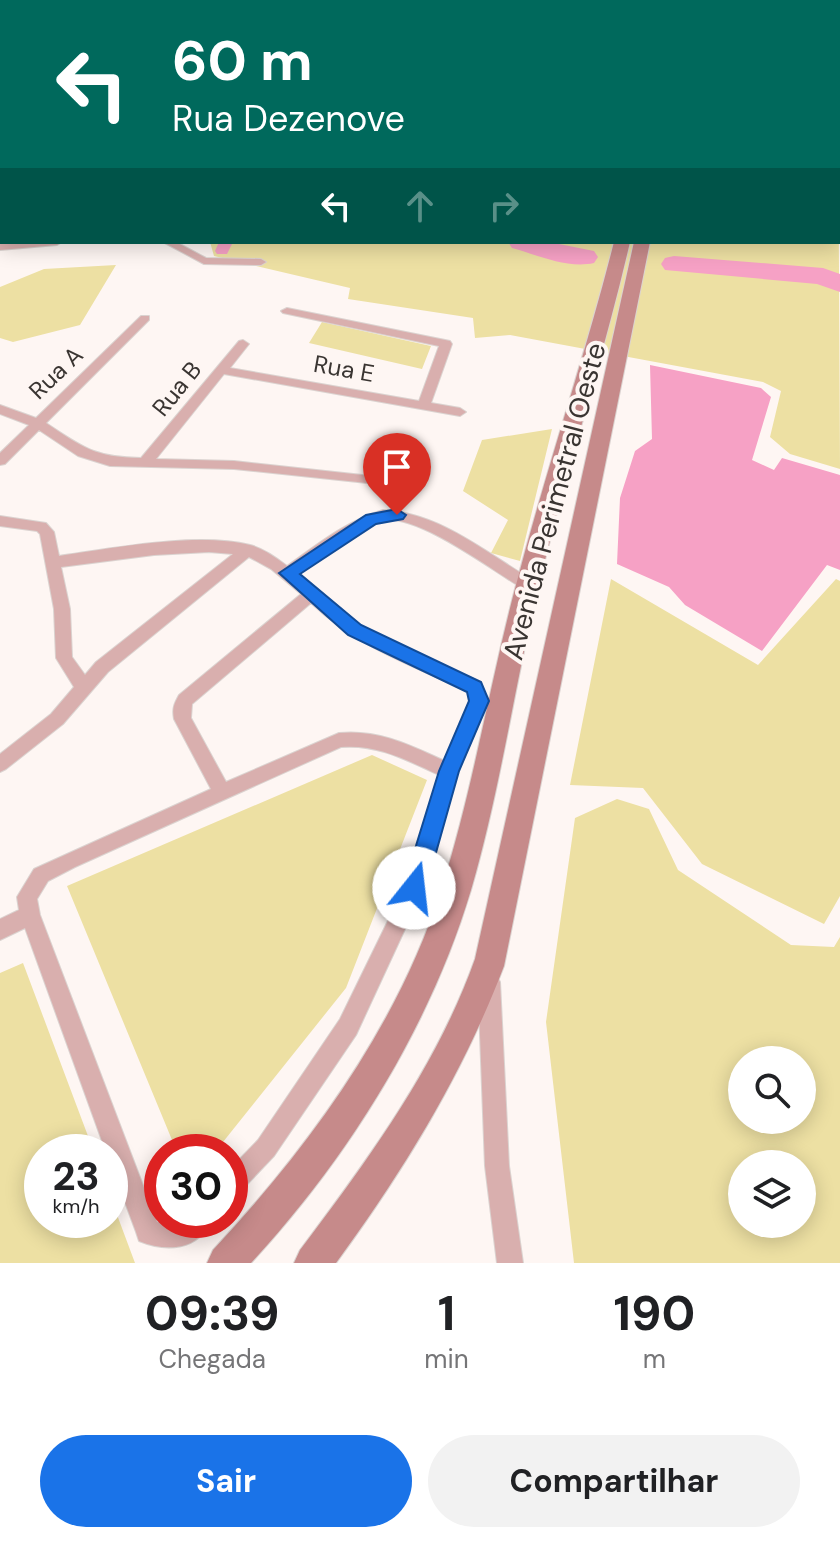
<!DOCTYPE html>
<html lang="pt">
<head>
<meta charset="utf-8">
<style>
	:root { --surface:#fff; --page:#f2f2f2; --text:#202124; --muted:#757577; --accent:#1a73e8 }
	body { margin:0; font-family:"DM Sans",sans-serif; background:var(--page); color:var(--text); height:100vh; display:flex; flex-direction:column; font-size:30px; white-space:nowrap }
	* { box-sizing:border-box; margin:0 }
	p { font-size:26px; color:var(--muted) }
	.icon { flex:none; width:44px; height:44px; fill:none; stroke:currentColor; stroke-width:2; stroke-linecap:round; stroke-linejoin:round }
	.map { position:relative; height:1263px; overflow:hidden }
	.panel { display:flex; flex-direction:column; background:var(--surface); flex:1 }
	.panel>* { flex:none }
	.guide { position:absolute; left:0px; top:0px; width:840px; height:244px; box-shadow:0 4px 20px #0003; background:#00695c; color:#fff; overflow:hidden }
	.tools { position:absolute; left:728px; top:1046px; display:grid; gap:16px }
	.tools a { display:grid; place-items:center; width:88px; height:88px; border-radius:50%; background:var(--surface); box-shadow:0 4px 20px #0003; font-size:40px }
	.speed { position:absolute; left:24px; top:1134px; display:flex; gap:16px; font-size:40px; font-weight:700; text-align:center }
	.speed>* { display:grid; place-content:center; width:104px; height:104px; border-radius:50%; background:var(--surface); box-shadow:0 4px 20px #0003; line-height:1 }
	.speed small { font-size:20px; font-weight:400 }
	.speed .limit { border:12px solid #d22; background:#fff; color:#111 }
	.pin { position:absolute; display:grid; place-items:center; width:68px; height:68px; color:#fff; margin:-82px -34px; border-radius:50% 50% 50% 0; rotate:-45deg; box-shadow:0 0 8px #0007 }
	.pin .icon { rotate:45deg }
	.me { position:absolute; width:88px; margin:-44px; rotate:16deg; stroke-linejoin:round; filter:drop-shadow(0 0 6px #0008) }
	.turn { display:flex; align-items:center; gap:28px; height:168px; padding:0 40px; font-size:36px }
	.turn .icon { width:104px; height:104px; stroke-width:2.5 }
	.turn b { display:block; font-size:56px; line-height:68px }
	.lanes { display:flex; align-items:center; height:76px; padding:0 40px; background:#0003; justify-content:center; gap:40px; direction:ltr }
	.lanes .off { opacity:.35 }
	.eta { display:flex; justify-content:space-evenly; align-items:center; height:136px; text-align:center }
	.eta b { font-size:48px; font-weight:700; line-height:56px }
	.primary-button { display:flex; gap:16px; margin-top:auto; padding:16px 40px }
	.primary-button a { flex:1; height:92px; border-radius:48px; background:var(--accent); color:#fff; font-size:32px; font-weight:700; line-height:92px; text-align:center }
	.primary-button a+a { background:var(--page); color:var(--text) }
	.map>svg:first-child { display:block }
	.green { fill:#ede0a3; fill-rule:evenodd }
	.water { fill:#f6a1c5 }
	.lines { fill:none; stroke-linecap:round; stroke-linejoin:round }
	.canal { fill:#f6a1c5; fill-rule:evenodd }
	.river { fill:#f6a1c5; fill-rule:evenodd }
	.street-casing { stroke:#dbd3d0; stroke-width:2 }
	.secondary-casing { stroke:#dbd3d0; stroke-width:2 }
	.primary-casing { stroke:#dbd3d0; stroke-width:26 }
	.street { fill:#d9afae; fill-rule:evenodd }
	.secondary { fill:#c68a8a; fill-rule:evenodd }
	.primary { stroke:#b86f70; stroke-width:24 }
	.route { fill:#1a73e8; stroke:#114b97; stroke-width:2 }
	.labels { text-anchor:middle; stroke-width:8; stroke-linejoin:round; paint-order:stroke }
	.far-street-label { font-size:24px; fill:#3a3532; stroke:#fef6f3 }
	.street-label { font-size:28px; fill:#3a3532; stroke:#fef6f3 }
</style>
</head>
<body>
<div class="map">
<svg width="840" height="1263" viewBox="0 0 840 1263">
	<rect width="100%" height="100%" fill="#fef6f3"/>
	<path class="green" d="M838,75L840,469L790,454L770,437L781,391L763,382L510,335L475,338L473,318L348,299L350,288L214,256L210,242H838Z
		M116,265L80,325L13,342L0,338V287L44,269Z
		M322,322L431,346L422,369L309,343Z
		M552,429L520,561L491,553L508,520L463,491L482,440Z
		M611,579L758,665L836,579L840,581V896L824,924L702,864L643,788L570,785Z
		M372,755L427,780L346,988L215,1152H177L67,886Z
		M617,799L649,809L678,870L791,945L834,947L840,937V1263H574L546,1022L575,818ZM742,1060H802V1120H742ZM742,1164H802V1224H742Z
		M23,963L94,1152H42V1220H110V1196L135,1263H0V973Z"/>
	<path class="water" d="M650,365L761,388L771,397L752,460L774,470L782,458L840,475V570L827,565L762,651L685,605L669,587L617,564L620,498L635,451L652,439Z"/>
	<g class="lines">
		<path class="canal" d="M219,242H233L227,254H217L215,251Z"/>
		<path class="river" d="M508,242H549L594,251L598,257L594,263C567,269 538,255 512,248Z
			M674,256L823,268L840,274V292L817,284L665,270L661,264L665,258Z"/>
		<defs>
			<path id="street" d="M373,0H380L381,2H374Z
				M467,0H474L475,2H468Z
				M0,19H2V23H0Z
				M0,57H2V62H0Z
				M0,110H2V116H0Z
				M0,191H2V197H0Z
				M21,242H62L57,245L0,250V244Z
				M163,242H176L206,258L261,259L266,262L261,265L204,264Z
				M287,308L450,341L452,344L431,403L460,408L466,412L460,416L224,374L156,459L234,461L381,477L388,482L386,485L234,469L110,466L78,456L39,430L5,464L0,465V453L29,425L0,414V405L36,418L141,316H149V320L46,423C84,448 94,457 141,458L239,341L243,340L249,344L230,368L419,401L439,346L283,313L281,311Z
				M383,510C438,512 487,553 532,580L535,584L527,590L522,588C490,569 418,514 382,520C355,525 320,558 298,574C319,592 338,611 361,626C398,650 441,664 481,682L487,701L458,771L424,888L356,1035L274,1156L238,1194L230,1198V1169L258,1140L340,1019L405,886L439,775C406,760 378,744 341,747L75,867L48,881L37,899L40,915L157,1222L170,1224L181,1220H211C199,1251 166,1252 139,1241L136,1232L110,1162V1152H106L25,928L0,940V919L19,910L17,897L34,869L211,789L174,719C172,709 174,704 179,695L301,594L271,569L249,557L108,672L63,724L6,769L0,772V754L51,714L74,687L56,658L54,609L40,534L37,531L0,526V516L46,523L54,532L59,556C114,548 197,532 250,545C262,548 277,558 287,566C318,544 346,521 383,510ZM209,552L233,554L96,662L85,675L72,657L70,609L61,567L154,555ZM311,603C356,646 412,666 468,691L471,701L445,761C410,745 378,729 339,733L226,782L191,718L192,704Z
				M489,971L496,975L500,982L509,1166L523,1263H497L485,1166L478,982L482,975Z"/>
			<path id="secondary" d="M614,242H630C603,358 566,472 538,588C514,688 500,791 471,890C430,1027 348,1158 251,1263H207L213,1250C309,1147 398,1026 441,890C473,791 489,686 516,585C546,470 585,357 614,242Z
				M634,242H650L504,966C463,1074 404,1170 336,1263H294L300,1250C368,1160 437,1066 475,959Z"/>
			<path id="primary" d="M14,2L17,0"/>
		</defs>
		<use href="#street" class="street-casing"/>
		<use href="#secondary" class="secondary-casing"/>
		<use href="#primary" class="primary-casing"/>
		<use href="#street" class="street"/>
		<use href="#secondary" class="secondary"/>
		<use href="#primary" class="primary"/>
	</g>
	<path class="route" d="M397,509L406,515L403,519L376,524L300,574L361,625L481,682L489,701L459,771L426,888L422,895L414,898L406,895L403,888L439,771L469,701L467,692L348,635L279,573L366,515Z"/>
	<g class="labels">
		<g class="far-street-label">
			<text transform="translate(344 369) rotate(10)" y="8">Rua E</text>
			<text transform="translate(56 373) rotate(-44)" y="8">Rua A</text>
			<text transform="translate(177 389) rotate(-51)" y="8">Rua B</text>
		</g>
		<g class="street-label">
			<text transform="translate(554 501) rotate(-75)" y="10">Avenida Perimetral Oeste</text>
		</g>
	</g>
</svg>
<div class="tools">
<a><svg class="icon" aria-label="search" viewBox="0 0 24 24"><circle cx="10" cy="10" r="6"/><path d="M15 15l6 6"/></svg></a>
<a><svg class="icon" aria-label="layers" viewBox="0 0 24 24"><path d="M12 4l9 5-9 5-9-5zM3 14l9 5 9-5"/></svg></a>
</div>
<div class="speed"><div>23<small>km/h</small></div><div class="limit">30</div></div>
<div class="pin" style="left:397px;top:515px;background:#d93025"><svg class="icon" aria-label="arrive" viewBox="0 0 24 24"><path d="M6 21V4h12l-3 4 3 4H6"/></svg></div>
<svg class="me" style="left:414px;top:888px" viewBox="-20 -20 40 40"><circle r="19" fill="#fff"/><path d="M0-13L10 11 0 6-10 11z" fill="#1a73e8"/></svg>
<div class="guide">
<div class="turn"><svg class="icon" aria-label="left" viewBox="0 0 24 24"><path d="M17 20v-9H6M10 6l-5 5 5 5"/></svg><div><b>60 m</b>Rua Dezenove</div></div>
<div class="lanes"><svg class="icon" aria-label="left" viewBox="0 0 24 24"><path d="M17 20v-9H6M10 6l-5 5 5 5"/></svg><svg class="icon off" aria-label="ahead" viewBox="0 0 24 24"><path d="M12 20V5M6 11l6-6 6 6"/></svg><svg class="icon off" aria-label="right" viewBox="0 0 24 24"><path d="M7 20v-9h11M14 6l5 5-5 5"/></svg></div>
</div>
</div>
<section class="panel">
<div class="eta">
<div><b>09:39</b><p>Chegada</p></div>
<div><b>1</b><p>min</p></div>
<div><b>190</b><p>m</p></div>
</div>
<div class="primary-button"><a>Sair</a><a>Compartilhar</a></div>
</section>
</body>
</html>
